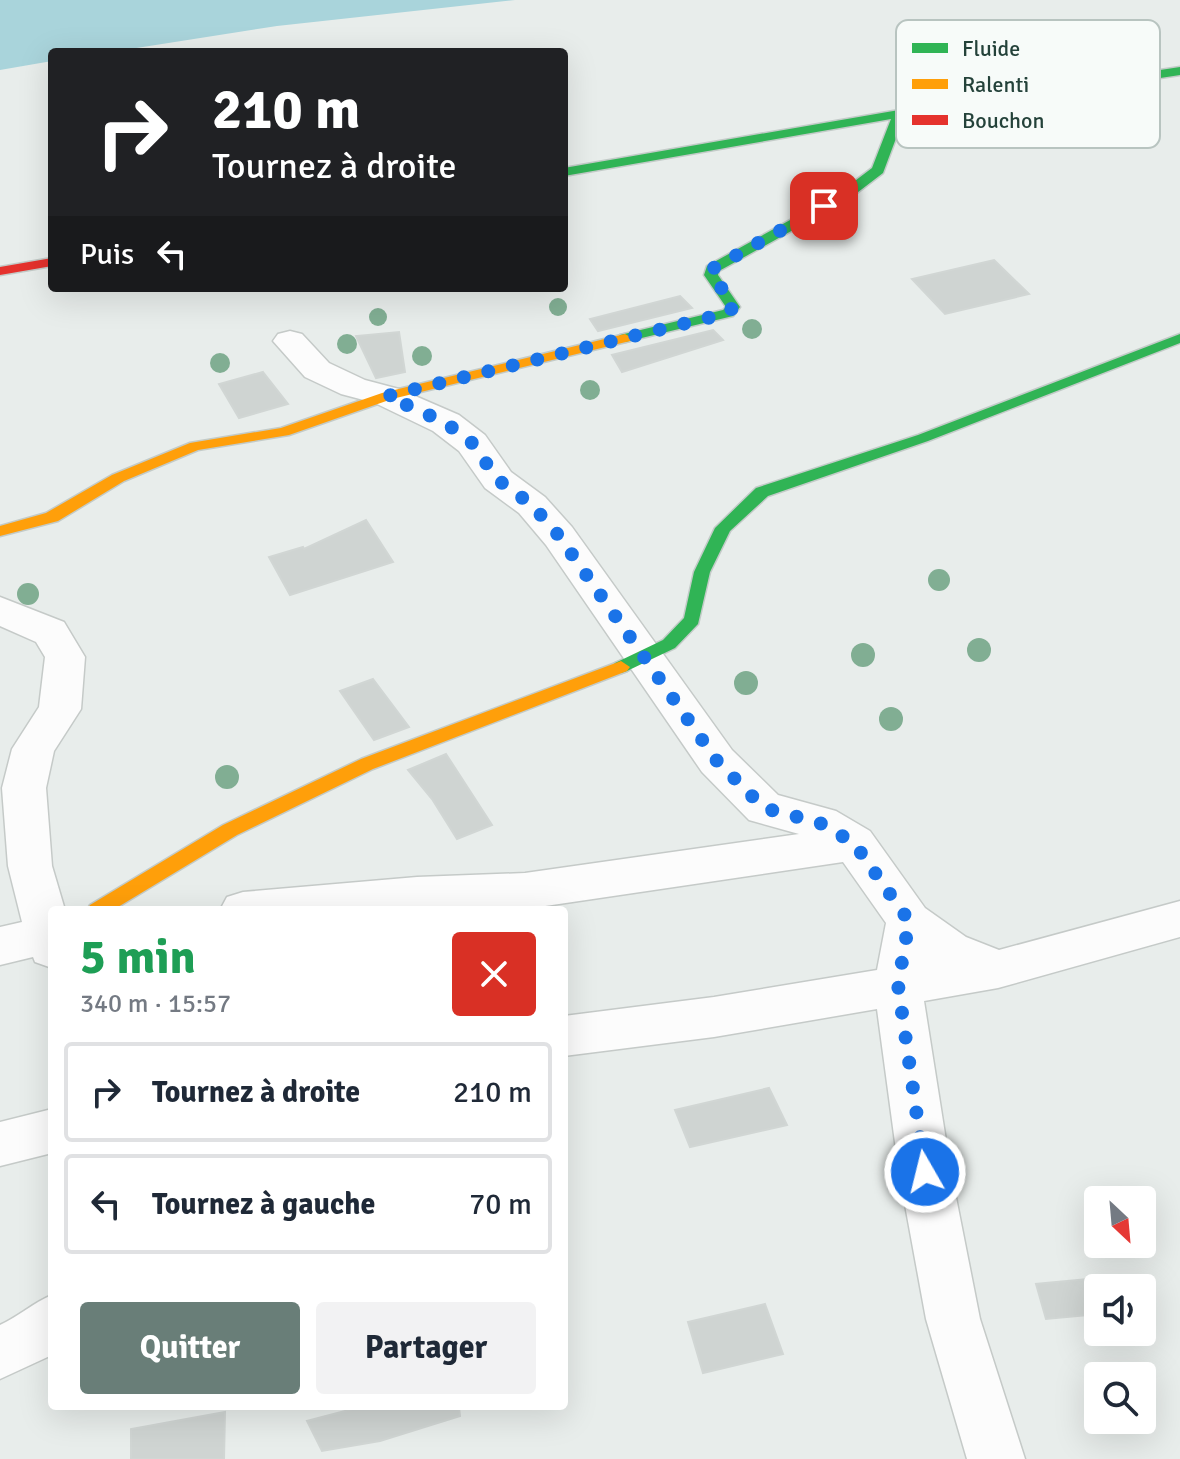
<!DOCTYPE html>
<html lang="fr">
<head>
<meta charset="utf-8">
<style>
	:root { --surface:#fff; --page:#f2f2f3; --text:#1f2937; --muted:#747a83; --line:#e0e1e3; --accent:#697e78 }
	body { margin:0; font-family:Signika,sans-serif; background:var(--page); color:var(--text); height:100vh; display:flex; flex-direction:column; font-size:30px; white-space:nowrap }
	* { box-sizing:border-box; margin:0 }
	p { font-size:26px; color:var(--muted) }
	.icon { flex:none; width:44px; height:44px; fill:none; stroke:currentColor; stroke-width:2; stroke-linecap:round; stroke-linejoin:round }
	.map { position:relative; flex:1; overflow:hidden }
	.drawer { position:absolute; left:48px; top:906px; width:520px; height:504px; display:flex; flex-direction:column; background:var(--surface); border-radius:8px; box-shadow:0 8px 32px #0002 }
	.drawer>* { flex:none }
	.banner { position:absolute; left:48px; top:48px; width:520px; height:244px; border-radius:8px; box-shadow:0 8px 32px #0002; background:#202124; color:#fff; overflow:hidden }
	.needle { width:52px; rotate:154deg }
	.fabs { position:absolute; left:1084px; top:1186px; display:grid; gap:16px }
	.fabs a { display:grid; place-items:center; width:72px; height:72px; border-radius:8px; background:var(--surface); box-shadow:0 8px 32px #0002; font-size:40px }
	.pin { position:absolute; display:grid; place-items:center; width:68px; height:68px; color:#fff; margin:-34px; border-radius:16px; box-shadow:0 4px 12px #0006 }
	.me { position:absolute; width:88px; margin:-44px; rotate:352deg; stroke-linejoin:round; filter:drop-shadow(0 0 6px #0008) }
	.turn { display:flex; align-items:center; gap:28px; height:168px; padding:0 32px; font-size:36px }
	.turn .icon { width:104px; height:104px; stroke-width:2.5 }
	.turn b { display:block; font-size:56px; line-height:68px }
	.then { display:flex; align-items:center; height:76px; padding:0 32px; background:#0003; gap:16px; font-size:30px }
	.round { display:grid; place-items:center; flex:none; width:84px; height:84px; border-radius:8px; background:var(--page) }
	.overview { display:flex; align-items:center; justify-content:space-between; height:136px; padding:0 32px }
	h1 { font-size:48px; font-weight:800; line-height:60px; color:#1e9e55 }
	.cta { display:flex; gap:16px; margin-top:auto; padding:16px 32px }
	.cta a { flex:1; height:92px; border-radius:8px; background:var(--accent); color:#fff; font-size:32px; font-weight:800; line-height:92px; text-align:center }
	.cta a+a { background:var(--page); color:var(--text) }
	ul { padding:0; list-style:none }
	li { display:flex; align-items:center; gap:24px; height:100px; margin:0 16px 12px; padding:0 16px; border:4px solid var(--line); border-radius:8px }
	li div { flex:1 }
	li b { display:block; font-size:30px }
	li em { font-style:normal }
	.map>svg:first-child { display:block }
	.water { fill:#a9d4db }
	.building { fill:#cfd4d2; stroke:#d1d6d4; stroke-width:2 }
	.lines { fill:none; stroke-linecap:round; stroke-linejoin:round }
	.street-casing { stroke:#c5cac8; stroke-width:3 }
	.fast-casing { stroke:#c3cbc8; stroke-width:3 }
	.slow-casing { stroke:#c3cbc8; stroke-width:3 }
	.jam-casing { stroke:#c3cbc8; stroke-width:3 }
	.street { fill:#fcfcfc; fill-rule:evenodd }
	.fast { fill:#30b455; fill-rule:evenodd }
	.slow { fill:#ff9f0a; fill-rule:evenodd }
	.jam { fill:#e5322d; fill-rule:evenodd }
	.tree { fill:#81ae93 }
	.route { stroke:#1a73e8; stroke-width:14; stroke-dasharray:0 25.2 }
	.key { fill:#f7fbf9; stroke:#b8c4c0; stroke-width:2 }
	.key-label { font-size:22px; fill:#24423a }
</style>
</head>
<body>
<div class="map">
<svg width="1180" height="1459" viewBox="0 0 1180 1459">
	<rect width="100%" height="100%" fill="#e8edeb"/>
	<path class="water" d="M0,0H515L277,26L111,52H52V61L0,70Z"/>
	<path class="building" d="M994,260L1029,294L945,314L912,279Z
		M680,296L692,308L598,331L590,319Z
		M713,330L723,340L622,372L612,355Z
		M399,332L405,372L376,378L356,336Z
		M263,372L288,404L239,418L219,384Z
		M366,520L393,562L290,595L269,557L303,547L304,549Z
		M373,679L409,727L374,740L340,691Z
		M446,754L492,825L457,839L432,799L408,770Z
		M769,1088L787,1125L690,1147L675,1110Z
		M1098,1278V1314L1046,1319L1036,1284Z
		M765,1304L783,1354L703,1373L688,1322Z
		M364,1406L459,1407L460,1416L380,1441L322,1451L307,1421Z
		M225,1412L224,1459H131V1429Z"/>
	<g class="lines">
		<defs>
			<path id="street" d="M290,331L302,334L329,363L365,380L399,389L459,415L485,435L511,472L545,497L572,527L732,750L778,795L836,811L870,831L925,908L966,937L999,950L1180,901V937L998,988L924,1001L951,1172L980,1319L1025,1459H967L926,1319L899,1172L877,1009L714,1037L564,1056V1016L714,997L877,970L886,923L843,862L525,909L220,910L227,897L243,892L417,877L525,873L799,834L749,820L702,772L546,545L519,513L485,488L459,451L433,431L375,403L341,394L305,377L273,341L278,334Z
				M0,597L64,622L85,657L81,709L54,751L46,788L52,866L65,910H52V968L35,962L33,957L0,965V927L22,922L8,866L2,788L12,749L39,707L45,657L36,642L0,626Z
				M52,1109V1153L0,1166V1122Z
				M52,1295V1355L0,1379V1325C19,1316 33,1303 52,1295Z"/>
			<path id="fast" d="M1180,67V75L904,117L883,173L849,199L719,271L718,275L740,307L733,316L625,342L618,338L620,335L723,310L726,307L704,275L707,266L839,193L872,168L891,119L564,176V168L899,110Z
				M1180,334V343L928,441L768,496L730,531L710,572L698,624L675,648L627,671L621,673L612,667L615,663L663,640L684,618L694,572L715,528L756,488L918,435Z"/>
			<path id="slow" d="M625,334L632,338L630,341L392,399L289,435L198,450L124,481L58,521L0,536V526L46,513L112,475L190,443L281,428L382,393Z
				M621,661L630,667L627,671L373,769L237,835L113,910H87L90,905L223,825L361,759Z"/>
			<path id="jam" d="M52,258V266L0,275V267Z"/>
		</defs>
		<use href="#street" class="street-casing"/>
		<use href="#fast" class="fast-casing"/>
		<use href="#slow" class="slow-casing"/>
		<use href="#jam" class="jam-casing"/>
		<use href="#street" class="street"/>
		<use href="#fast" class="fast"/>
		<use href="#slow" class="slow"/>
		<use href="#jam" class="jam"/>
	</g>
	<g class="tree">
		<circle cx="558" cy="307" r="9"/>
		<circle cx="378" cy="317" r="9"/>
		<circle cx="752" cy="329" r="10"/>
		<circle cx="347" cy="344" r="10"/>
		<circle cx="422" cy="356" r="10"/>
		<circle cx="220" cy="363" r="10"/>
		<circle cx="590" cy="390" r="10"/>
		<circle cx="939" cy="580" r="11"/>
		<circle cx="28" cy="594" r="11"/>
		<circle cx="979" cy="650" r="12"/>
		<circle cx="863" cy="655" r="12"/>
		<circle cx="746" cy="683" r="12"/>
		<circle cx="891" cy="719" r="12"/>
		<circle cx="227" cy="777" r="12"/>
	</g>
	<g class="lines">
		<path class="route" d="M824,206L712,269L711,275L731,300L733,307L728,313L387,396L446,423L472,443L498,480L532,505L559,536L717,761L764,808L820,823L854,843L909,921L898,985L925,1172"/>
	</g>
	<rect x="896" y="20" width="264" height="128" rx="12" class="key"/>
	<rect x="912" y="43" width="36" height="10" fill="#30b455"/>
	<rect x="912" y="79" width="36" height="10" fill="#ff9f0a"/>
	<rect x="912" y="115" width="36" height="10" fill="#e5322d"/>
	<g class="key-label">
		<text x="962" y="56">Fluide</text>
		<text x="962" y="92">Ralenti</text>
		<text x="962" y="128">Bouchon</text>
	</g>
</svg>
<div class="fabs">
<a><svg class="needle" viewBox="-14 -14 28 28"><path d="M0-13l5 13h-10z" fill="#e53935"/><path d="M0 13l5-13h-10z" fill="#747a83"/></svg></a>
<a><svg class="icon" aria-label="sound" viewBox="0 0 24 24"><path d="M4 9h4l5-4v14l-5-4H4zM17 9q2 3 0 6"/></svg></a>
<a><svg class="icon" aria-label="search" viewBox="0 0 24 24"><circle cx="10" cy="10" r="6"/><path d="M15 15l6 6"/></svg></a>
</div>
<div class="pin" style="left:824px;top:206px;background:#d93025"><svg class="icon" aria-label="arrive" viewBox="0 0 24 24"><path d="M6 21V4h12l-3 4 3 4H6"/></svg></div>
<svg class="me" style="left:925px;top:1172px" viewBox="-20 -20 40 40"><circle r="17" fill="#1a73e8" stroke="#fff" stroke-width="3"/><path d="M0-11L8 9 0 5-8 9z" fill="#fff"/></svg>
<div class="banner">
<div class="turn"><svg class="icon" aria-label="right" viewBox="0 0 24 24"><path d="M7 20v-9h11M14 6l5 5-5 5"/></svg><div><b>210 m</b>Tournez à droite</div></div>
<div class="then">Puis<svg class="icon" aria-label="left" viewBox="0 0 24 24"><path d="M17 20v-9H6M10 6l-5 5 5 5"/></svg></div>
</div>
<section class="drawer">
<div class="overview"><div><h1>5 min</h1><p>340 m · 15:57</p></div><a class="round" style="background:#d93025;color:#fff"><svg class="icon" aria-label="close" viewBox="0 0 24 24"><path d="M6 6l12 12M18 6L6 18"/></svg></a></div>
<ul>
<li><svg class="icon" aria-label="right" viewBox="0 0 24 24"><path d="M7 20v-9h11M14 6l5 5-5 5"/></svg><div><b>Tournez à droite</b></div><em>210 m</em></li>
<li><svg class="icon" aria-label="left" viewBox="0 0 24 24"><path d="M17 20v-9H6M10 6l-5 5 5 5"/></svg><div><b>Tournez à gauche</b></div><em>70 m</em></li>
</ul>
<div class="cta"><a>Quitter</a><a>Partager</a></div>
</section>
</div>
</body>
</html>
